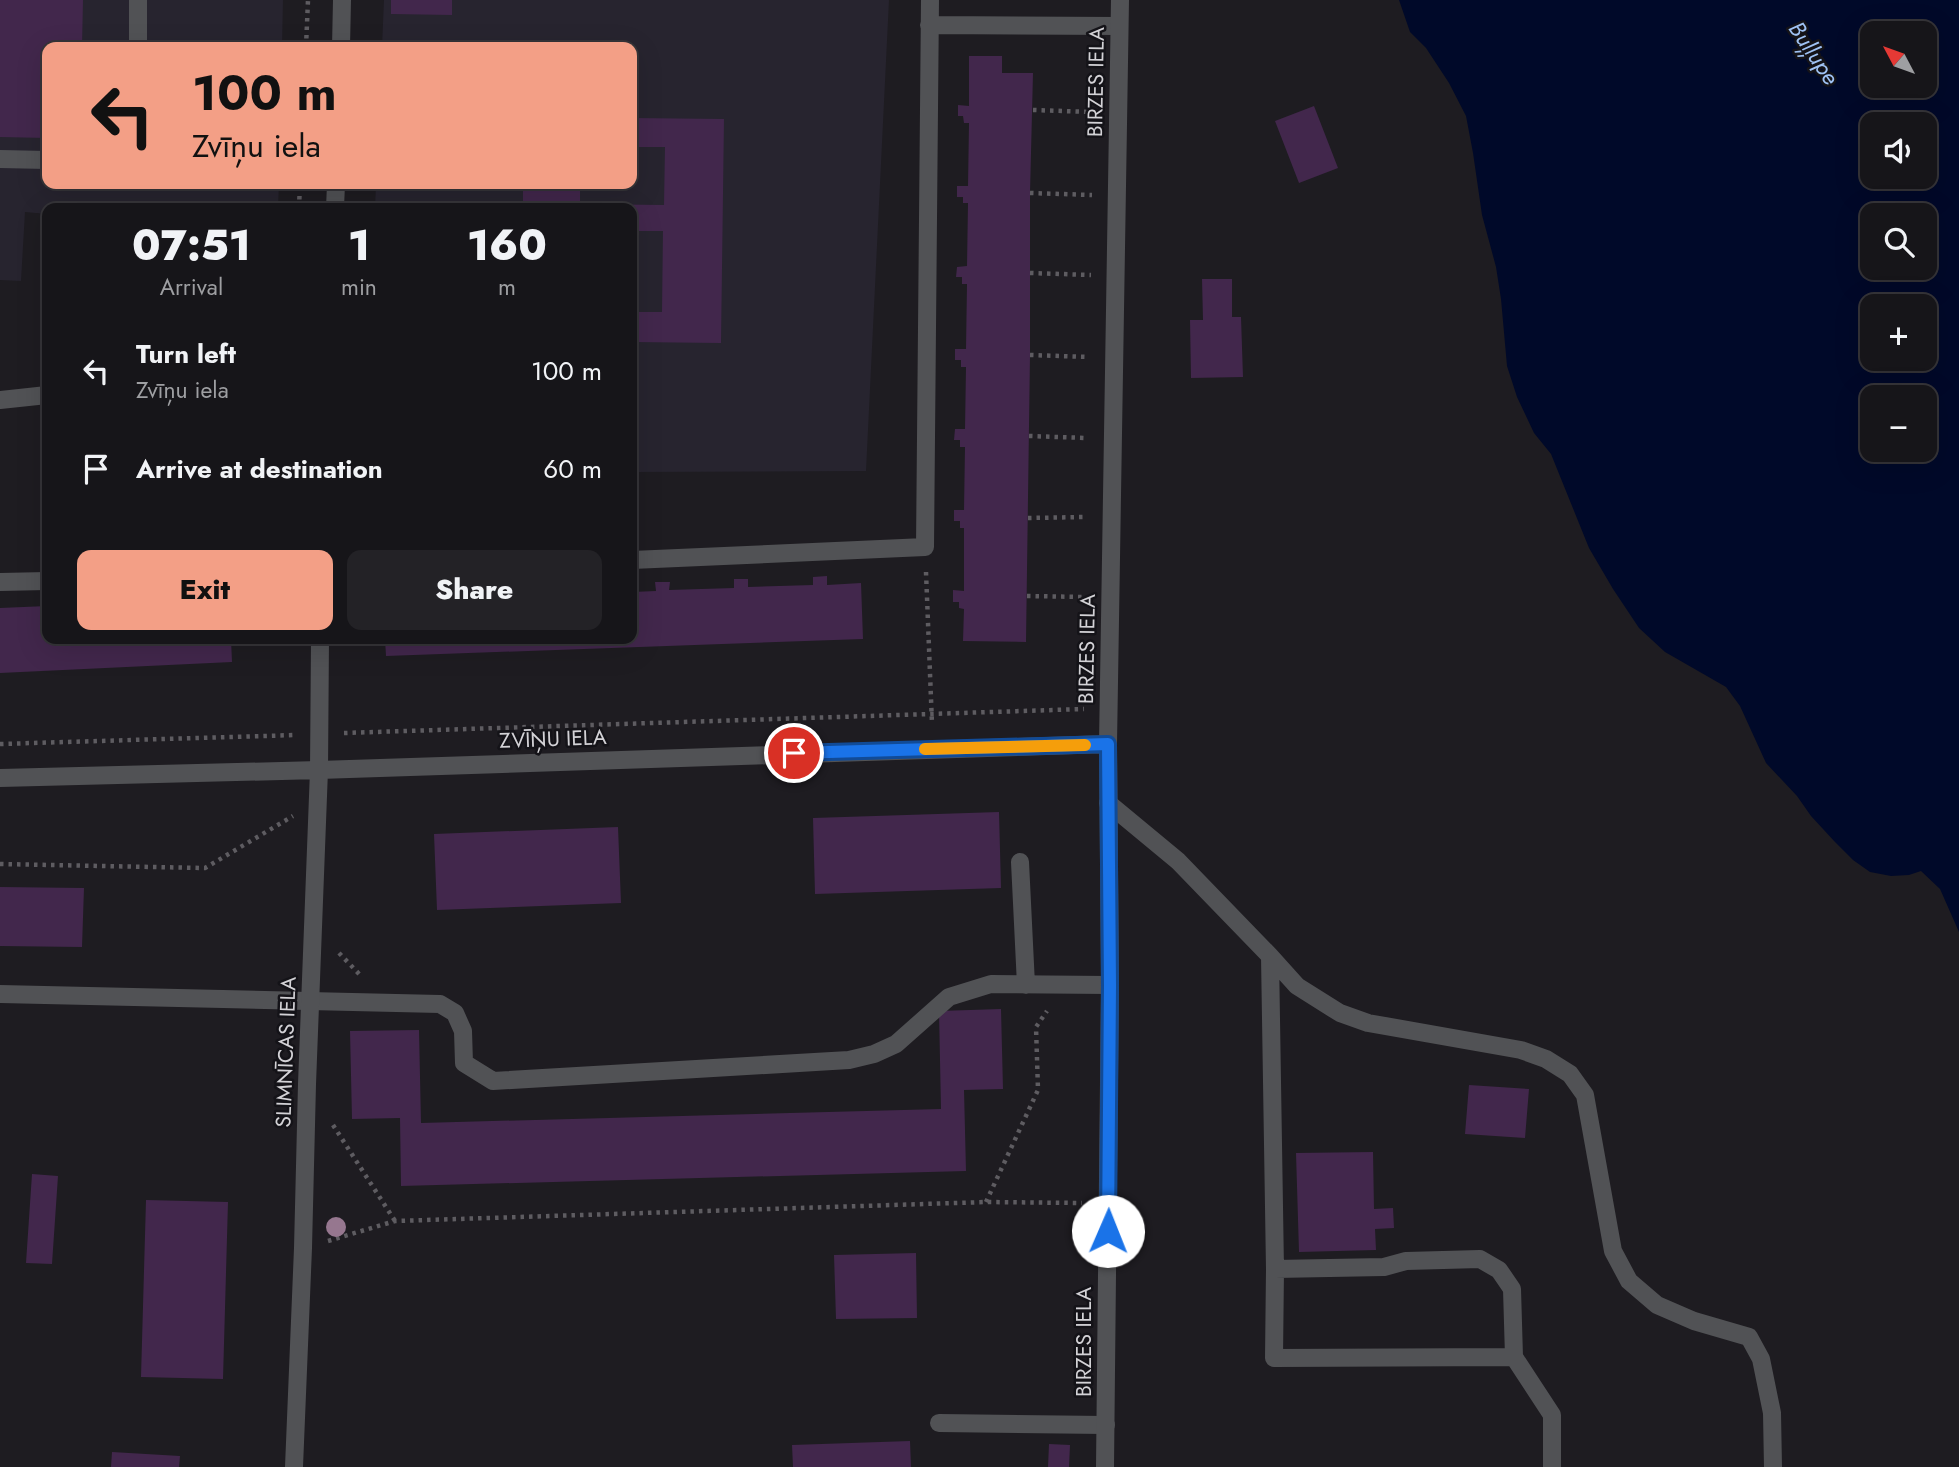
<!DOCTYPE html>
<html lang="en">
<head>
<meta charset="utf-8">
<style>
	:root { --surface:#161519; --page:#232226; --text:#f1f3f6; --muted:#9e9fa2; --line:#353438; --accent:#f39f86 }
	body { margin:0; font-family:Jost,sans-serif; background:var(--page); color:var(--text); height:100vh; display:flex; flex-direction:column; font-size:26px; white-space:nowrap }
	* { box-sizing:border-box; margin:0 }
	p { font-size:23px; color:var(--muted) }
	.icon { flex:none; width:38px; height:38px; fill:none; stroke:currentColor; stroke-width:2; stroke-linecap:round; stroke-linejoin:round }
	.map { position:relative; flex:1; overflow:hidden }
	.side { position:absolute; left:42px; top:203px; width:595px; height:441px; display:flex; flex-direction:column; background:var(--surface); border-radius:14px; box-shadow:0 7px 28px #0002,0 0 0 2px var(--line) }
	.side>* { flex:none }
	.hud { position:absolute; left:42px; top:42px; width:595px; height:147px; border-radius:14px; box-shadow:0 7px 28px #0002,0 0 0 2px var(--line); background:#f39f86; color:#111; overflow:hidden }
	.needle { width:46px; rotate:311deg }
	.buttons { position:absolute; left:1860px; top:21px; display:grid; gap:14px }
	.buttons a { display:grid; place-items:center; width:77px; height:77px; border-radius:14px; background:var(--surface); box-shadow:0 7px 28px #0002,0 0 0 2px var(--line); font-size:35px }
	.pin { position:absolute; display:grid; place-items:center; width:60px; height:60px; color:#fff; margin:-30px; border:4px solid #fff; border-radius:50%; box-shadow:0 2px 7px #0007 }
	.me { position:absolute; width:77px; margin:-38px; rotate:1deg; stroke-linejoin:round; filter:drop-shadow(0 0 5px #0008) }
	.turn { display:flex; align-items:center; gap:24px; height:147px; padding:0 35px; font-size:32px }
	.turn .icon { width:91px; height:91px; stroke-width:2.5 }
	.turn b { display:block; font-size:49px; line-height:60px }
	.eta { display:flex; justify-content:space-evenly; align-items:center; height:119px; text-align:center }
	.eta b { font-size:42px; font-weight:800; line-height:49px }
	.button { display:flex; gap:14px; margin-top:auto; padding:14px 35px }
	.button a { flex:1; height:80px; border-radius:14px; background:var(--accent); color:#111; font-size:28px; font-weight:800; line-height:80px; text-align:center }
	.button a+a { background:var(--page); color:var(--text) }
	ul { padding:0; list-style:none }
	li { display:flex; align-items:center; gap:21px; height:98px; padding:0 35px }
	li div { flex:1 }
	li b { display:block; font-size:26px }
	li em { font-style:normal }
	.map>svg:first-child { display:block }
	.built { fill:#27242f }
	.water { fill:#000929; fill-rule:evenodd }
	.building { fill:#42274c }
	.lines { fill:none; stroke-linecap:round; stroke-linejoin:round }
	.path { stroke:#5e5c61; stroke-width:4.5; stroke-dasharray:3.5 5; stroke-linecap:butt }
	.service { stroke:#515255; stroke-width:18 }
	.minor { stroke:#515255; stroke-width:18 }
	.tree { fill:#96778f }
	.route-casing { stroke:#114b97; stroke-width:18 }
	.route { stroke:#1a73e8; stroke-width:12 }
	.slow { stroke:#f59e0b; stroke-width:12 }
	.labels { text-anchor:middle; stroke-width:5; stroke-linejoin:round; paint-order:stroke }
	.street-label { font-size:21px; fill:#d3d2d6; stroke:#141318 }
	.water-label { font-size:23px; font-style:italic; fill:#9fc2f4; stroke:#141318 }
</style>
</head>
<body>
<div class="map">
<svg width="1959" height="1467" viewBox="0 0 1959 1467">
	<rect width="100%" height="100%" fill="#1e1c21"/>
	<path class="built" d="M0,0H283L282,47H47V184H279L278,208H47V214L25,212L21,281L0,280Z
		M384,0H889L866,471L632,472V208H375L376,184H632V47H382Z"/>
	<path class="water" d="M1399,0H1959V932L1940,889L1921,871L1909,875L1891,876L1870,872L1853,860L1835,842L1811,816L1797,796L1766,763L1740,706L1726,687L1665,652L1639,628L1613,589L1589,548L1551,454L1534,433L1517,397L1507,366L1501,299L1496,267L1482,215L1473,153L1466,116L1449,83L1426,48L1410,32ZM1872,33H1925V86H1872ZM1872,124H1925V177H1872ZM1872,215H1925V268H1872ZM1872,306H1925V359H1872ZM1872,397H1925V450H1872Z"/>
	<path class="building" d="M0,0H83L82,47H47V138L0,137Z
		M391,0H452V15L391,14Z
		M969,56H1002V73H1033L1030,193V355L1026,642L963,641L964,609L959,608V602H953V590L964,591V528H960V521H954V510H964L965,447H960V440H954L955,429H965L966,367H961V360H955V349H966L967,284H962V277H956L957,267L967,266L968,203H963V197H957V186H968L969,123H964L963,116H958V105L969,106Z
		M1314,106L1338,168L1299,183L1275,121Z
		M632,118L724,119L721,343L632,342V333H636V312H662L663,231H632V208H523V184H580V204L664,205L665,147H638V125L632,124Z
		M1202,279H1232V317H1241L1243,377L1191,378L1190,320H1203Z
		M827,576V585L861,583L863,639L386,656L385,639H632V592L656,591L655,582H670L669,590L734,588V579H748V587L813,585V577Z
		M47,606V639H231L232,662L0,673V608Z
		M999,812L1001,888L815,894L813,818Z
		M618,827L621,903L437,910L434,834Z
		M0,887L84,888L82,947L0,946Z
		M1001,1009L1003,1089L964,1090L966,1171L401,1186L400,1118L352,1119L350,1031L419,1030L421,1123L941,1109L939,1011Z
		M1469,1085L1529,1089L1525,1138L1465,1134Z
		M1373,1152L1374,1209L1393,1208L1394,1228L1375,1229L1376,1250L1299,1252L1296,1153Z
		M32,1174L58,1176L52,1264L26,1263Z
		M146,1200L228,1202L223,1379L141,1377Z
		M916,1253L917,1318L836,1319L834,1255Z
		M910,1441L911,1467H793L792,1445Z
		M1049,1444L1070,1445L1069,1467H1048Z
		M112,1452L180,1456L179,1467H111Z"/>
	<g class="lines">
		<path class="path" d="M306,47L308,0
			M1033,110L1093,112
			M1030,193L1092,195
			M299,208L300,184
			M1030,273L1091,275
			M1030,355L1089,357
			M1029,436L1087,438
			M1028,518L1086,517
			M926,572L932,724
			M1027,596L1085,597
			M344,733L1084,709
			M0,744L296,735
			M0,864L205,868L293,816
			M339,953L362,977
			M333,1125L395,1221
			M986,1202L1038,1090L1036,1027L1047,1011
			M328,1241L395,1221L986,1202L1082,1203"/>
		<path class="service" d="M929,25L1119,26
			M138,47V0
			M0,159L47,160
			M0,400L47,395
			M632,560L925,547L930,0
			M0,582L47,581
			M1108,803L1178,861L1270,956L1275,1269L1384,1267L1406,1261L1480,1259L1499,1270L1512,1289L1514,1357L1552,1415V1467
			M1020,862L1026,985
			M1270,956L1297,986L1340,1013L1368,1023L1521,1050L1546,1059L1570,1074L1585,1095L1613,1251L1629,1281L1657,1305L1694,1321L1749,1337L1761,1359L1772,1413L1773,1467
			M0,994L440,1004L455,1013L463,1031L464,1063L493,1081L849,1060L874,1054L896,1044L949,997L991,984L1110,985
			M1275,1269L1274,1358L1514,1357
			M939,1423L1106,1425"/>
		<path class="minor" d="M341,47L342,0
			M335,208L336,184
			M0,778L319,770L1108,744
			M294,1467L303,1248L307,1084L319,770L320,639
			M1105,1467L1110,985L1108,744L1120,0"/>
	</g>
	<circle class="tree" cx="336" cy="1227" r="10"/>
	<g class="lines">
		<defs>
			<path id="route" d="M794,753L1108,744L1110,985L1108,1231"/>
		</defs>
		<use href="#route" class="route-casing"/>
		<use href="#route" class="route"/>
		<path class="slow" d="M925,749L1085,745"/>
	</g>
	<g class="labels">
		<g class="street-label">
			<text transform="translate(1096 82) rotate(-89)" y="7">BIRZES IELA</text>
			<text transform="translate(1087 649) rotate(-89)" y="7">BIRZES IELA</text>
			<text transform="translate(553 739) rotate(-2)" y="7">ZVĪŅU IELA</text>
			<text transform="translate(286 1052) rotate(-88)" y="7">SLIMNĪCAS IELA</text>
			<text transform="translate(1084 1342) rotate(-90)" y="7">BIRZES IELA</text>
		</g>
		<g class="water-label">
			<text transform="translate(1814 53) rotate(56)" y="8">Buļļupe</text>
		</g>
	</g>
</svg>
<div class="buttons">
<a><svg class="needle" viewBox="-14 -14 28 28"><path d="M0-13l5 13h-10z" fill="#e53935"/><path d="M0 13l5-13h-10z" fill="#9e9fa2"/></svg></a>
<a><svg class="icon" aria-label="sound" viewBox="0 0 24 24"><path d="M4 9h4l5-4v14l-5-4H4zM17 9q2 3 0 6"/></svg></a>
<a><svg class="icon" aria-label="search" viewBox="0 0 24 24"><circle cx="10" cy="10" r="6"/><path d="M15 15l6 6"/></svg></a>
<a>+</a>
<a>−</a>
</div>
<div class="pin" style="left:794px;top:753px;background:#d93025"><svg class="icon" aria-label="arrive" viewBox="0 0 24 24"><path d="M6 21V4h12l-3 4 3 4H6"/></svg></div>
<svg class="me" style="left:1108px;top:1231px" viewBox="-20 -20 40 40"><circle r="19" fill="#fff"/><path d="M0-13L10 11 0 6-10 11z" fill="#1a73e8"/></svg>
<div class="hud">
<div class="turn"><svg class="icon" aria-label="left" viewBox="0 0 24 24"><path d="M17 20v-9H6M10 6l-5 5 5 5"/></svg><div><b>100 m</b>Zvīņu iela</div></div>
</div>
<section class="side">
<div class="eta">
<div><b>07:51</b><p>Arrival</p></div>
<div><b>1</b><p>min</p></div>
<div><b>160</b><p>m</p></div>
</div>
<ul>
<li><svg class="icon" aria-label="left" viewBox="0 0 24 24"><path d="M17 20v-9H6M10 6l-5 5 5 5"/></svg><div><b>Turn left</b><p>Zvīņu iela</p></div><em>100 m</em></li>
<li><svg class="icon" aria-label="arrive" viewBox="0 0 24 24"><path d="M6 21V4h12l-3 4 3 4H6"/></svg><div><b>Arrive at destination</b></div><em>60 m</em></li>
</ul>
<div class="button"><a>Exit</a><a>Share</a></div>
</section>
</div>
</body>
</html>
